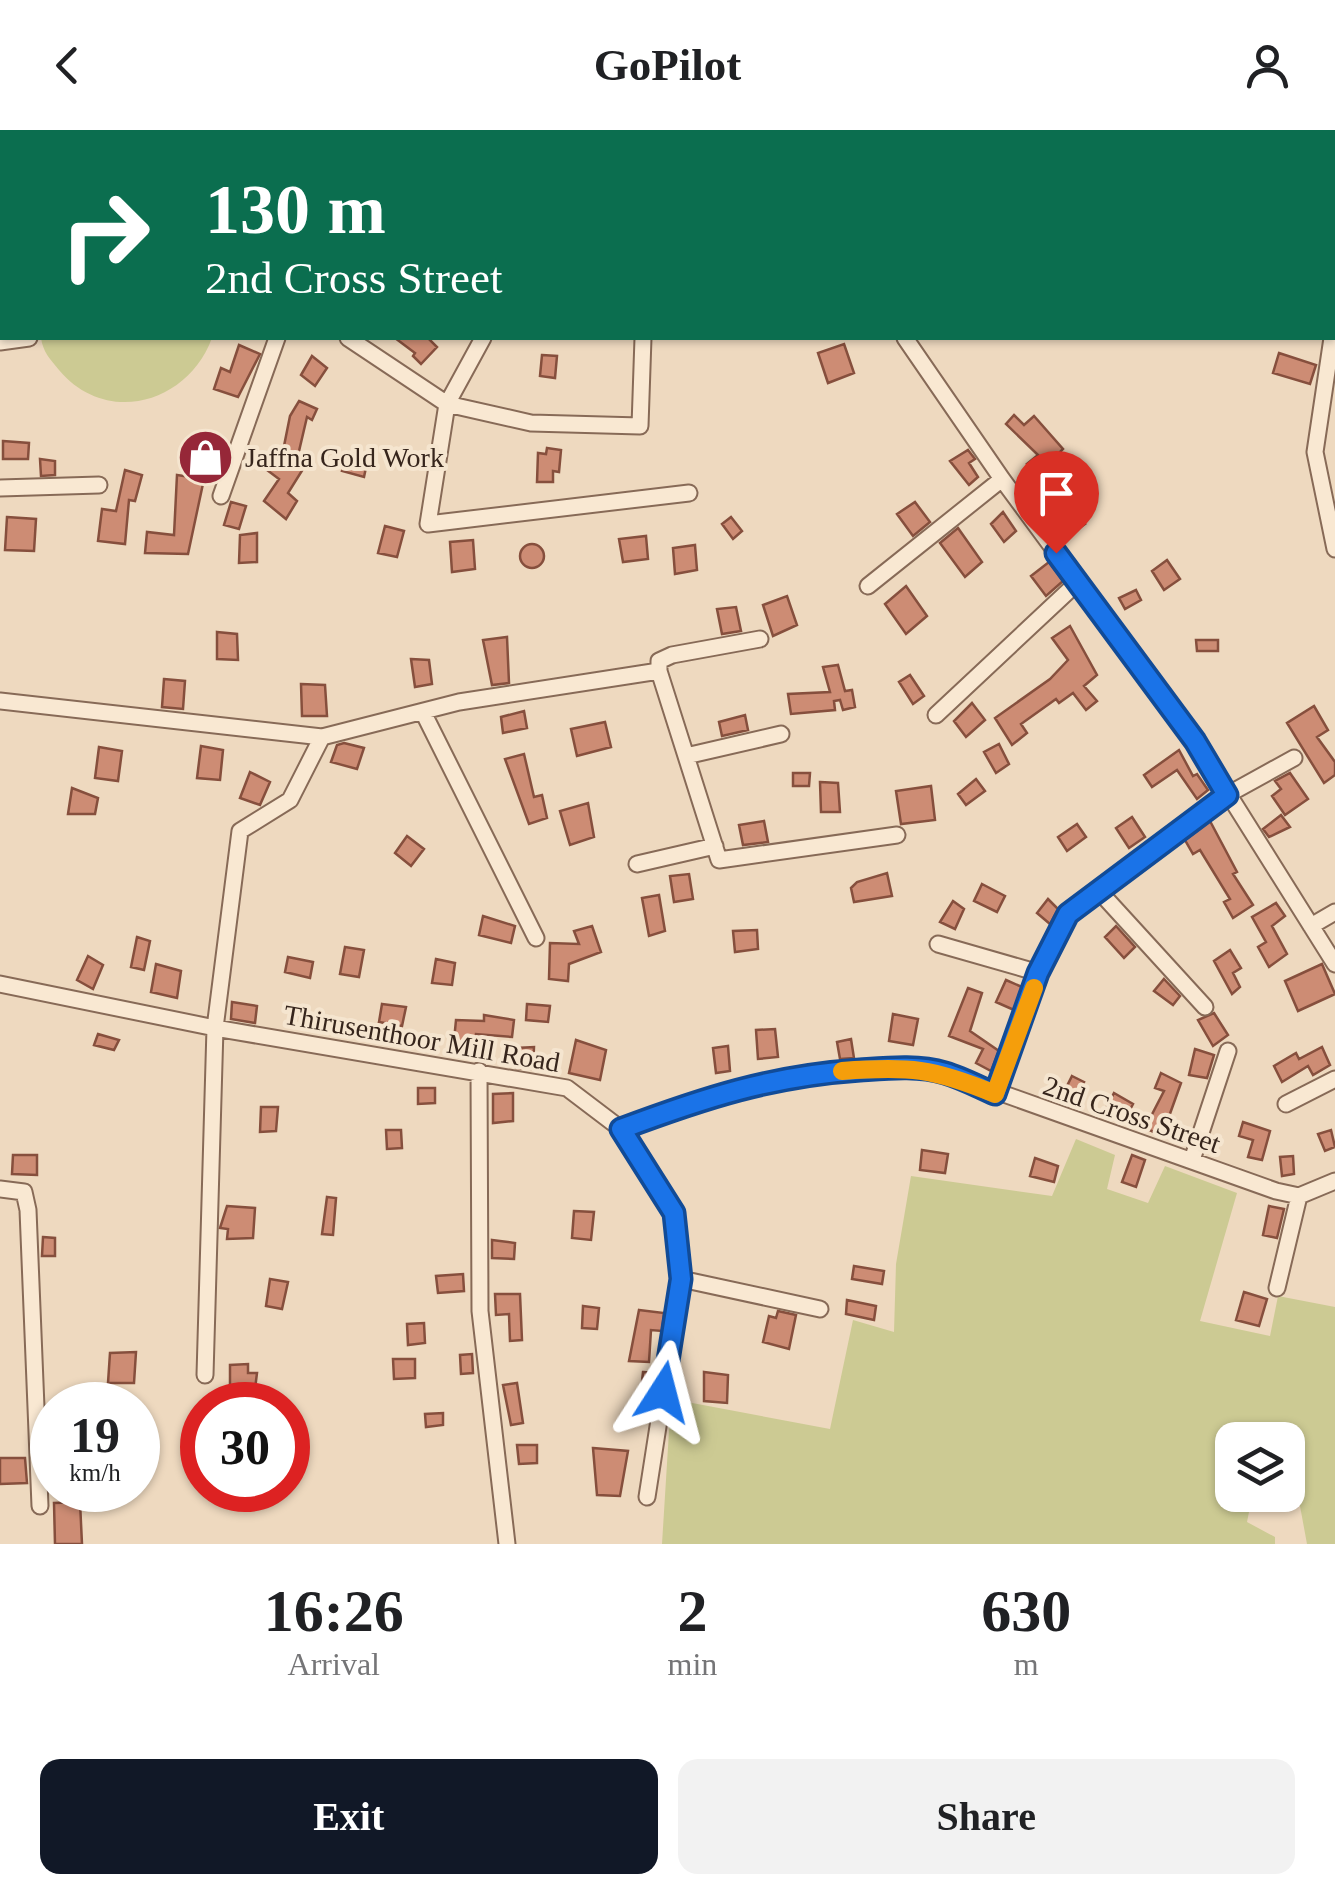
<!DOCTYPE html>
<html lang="en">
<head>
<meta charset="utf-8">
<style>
	:root { --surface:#fff; --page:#f2f2f2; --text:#202124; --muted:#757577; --accent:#111827 }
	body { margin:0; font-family:Georgia,serif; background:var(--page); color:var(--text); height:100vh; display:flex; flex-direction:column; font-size:38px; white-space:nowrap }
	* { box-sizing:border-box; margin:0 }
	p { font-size:32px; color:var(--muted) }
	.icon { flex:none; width:55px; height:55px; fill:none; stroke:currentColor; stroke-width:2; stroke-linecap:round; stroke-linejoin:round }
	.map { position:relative; height:1414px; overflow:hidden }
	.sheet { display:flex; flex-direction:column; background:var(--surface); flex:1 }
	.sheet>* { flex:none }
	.top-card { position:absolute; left:0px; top:0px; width:1335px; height:210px; box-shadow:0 2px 8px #0004; background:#0b6e4f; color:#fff; overflow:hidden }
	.buttons { position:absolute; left:1215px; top:1292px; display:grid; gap:20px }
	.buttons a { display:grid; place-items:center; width:90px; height:90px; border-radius:20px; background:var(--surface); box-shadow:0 2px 8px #0004; font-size:50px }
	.speed { position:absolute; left:30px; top:1252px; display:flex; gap:20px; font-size:50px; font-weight:700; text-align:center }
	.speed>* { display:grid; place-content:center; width:130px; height:130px; border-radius:50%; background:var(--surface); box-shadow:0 2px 8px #0004; line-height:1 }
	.speed small { font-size:25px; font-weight:400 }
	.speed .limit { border:15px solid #d22; background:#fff; color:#111 }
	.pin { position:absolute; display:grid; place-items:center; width:85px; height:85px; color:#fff; margin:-102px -42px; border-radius:50% 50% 50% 0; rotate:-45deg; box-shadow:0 0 10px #0007 }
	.pin .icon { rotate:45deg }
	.me { position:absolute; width:110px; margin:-55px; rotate:9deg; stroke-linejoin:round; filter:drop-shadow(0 0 8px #0008) }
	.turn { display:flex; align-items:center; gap:35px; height:210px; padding:0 40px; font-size:45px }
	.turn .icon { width:130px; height:130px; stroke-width:2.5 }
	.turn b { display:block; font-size:70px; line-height:85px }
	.eta { display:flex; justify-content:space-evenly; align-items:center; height:170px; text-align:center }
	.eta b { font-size:60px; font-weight:700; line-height:70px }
	.action { display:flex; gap:20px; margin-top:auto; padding:20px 40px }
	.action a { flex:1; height:115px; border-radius:20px; background:var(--accent); color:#fff; font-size:40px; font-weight:700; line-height:115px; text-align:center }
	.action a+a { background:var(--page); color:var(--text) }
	header { display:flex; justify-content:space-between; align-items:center; height:130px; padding:0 40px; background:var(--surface); font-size:45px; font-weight:700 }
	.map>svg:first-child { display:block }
	.green { fill:#ccca93; fill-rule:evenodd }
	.building { fill:#cd8c74; stroke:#864f3d; stroke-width:2.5 }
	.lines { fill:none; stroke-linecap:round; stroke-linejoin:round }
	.street-casing { stroke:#876a57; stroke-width:19 }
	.street { stroke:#f9e8d2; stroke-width:15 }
	.route-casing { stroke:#114b97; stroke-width:25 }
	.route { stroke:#1a73e8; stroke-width:18 }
	.slow { stroke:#f59e0b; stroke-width:18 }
	.labels { text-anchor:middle; stroke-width:8; stroke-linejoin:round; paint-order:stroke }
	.poi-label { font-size:28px; fill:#36251c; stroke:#f5e5cf; text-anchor:start }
	.street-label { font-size:28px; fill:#36251c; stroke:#f5e5cf }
</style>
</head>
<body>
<header><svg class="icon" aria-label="back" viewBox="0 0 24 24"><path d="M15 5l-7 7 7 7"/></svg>GoPilot<svg class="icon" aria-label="person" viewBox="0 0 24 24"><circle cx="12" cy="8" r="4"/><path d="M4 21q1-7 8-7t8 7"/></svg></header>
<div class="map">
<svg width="1335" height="1414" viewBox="0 0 1335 1414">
	<rect width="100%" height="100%" fill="#eed9bf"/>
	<path class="green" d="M41,208H212C188,273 107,297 59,240C50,229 43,222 41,208Z
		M1076,1009L1115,1025L1107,1059L1148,1073L1165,1036L1237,1063L1200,1191L1270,1206L1278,1166L1335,1177V1414H1307L1300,1376L1251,1372L1247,1392L1275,1407V1414H662L671,1269L830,1299L853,1190L894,1202L896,1134L911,1046L1052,1066ZM1232,1310H1288V1365H1232Z"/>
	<path class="building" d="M395,208H428L437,217L421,234L413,226L415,223Z
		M844,214L854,243L828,253L818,223Z
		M239,215L260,224L238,267L214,259L221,238L230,242Z
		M1279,223L1316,235L1310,254L1273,243Z
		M542,225L557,226L555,248L540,246Z
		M312,226L327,238L315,256L301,245Z
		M299,271L317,279L312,290L307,287L296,334L303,339L288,363L297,371L286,389L264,371L279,349L267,340L284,316L290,286Z
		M1014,285L1024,295L1034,286L1063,319L1058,324L1069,336L1053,350L1044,354L1027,334L1038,325L1006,294Z
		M3,311L29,313L28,329H3Z
		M547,318L561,320L559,342L553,341V352H537L538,323L546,324Z
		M968,320L975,329L969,333L978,347L969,355L950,331Z
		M348,322L368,328L364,347L342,341Z
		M40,329L55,331V345L41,346Z
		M125,340L142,345L135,371L129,370L125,414L98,411L102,379L116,381Z
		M177,345L204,349L188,424L145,423L147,402L174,405Z
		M231,372L246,376L239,399L224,395Z
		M915,372L930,392L913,406L897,384Z
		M1062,373L1070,384L1075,380L1085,394L1068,406L1052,380Z
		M1003,382L1016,401L1004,412L991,394Z
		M7,387L36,389L34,421L5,420Z
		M731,387L742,401L733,409L722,394Z
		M385,396L404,401L397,427L378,423Z
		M958,398L982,432L965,447L940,413Z
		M257,403V432L239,433L240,405Z
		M646,406L648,429L623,432L619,409Z
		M473,410L475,439L452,442L450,412Z
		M520 426a12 12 0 1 1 24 0a12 12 0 1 1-24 0Z
		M695,415L697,440L675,444L673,418Z
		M1167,430L1180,449L1164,460L1152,441Z
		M1049,432L1063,451L1046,466L1031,446Z
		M906,456L927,486L906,504L885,474Z
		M1136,460L1141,470L1125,479L1119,468Z
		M787,466L797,495L773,506L763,475Z
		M736,477L741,501L722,504L717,479Z
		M1070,496L1097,545L1084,556L1097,571L1086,580L1073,563L1059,573L1056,569L1021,594L1027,603L1012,615L995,588L1050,549L1068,530L1052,508Z
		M217,502L237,504L238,530L217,529Z
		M507,507L509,553L492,555L483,510Z
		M1196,510H1218V521H1197Z
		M411,529L429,530L432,554L415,557Z
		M838,535L845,561L852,560L855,577L843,580L840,570L834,571L835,580L791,584L788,564L830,562L823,537Z
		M910,545L924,566L913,574L899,552Z
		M164,549L185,551L183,579L162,577Z
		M301,554L325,555L327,586H302Z
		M972,573L985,590L966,607L954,591Z
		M1314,576L1328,600L1317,607L1335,632V645L1324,653L1287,593Z
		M524,581L527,598L503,603L501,587Z
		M745,585L748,600L722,606L719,592Z
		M605,592L611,617L577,626L571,599Z
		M344,613L364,618L357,639L331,632L337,615Z
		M999,614L1009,634L996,643L984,622Z
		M201,616L223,620L220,650L197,648Z
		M99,617L122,621L118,651L95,648Z
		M1179,620L1193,646L1197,644L1208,660L1197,669L1177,640L1152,657L1144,645Z
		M524,624L534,667L542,665L547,688L529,694L505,629Z
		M250,642L270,652L260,675L240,668Z
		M793,643H810L809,656H793Z
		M1290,643L1308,669L1285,685L1272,666L1281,659L1275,651Z
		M976,649L985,661L966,675L958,664Z
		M820,652L838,653L840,682H821Z
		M931,656L935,690L901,694L896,661Z
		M72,658L98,668L95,684H68Z
		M588,673L594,707L570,715L560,681Z
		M1281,685L1290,697L1269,707L1263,699Z
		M1132,687L1145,707L1129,718L1116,698Z
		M764,691L768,712L743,715L739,695Z
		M1210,691L1237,742L1233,744L1253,775L1233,788L1224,772L1230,769L1200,720L1193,724L1185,710Z
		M1077,694L1086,707L1067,721L1058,707Z
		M407,706L424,719L411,736L395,723Z
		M887,743L892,766L854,772L851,758L857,752Z
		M689,744L693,769L674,772L670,746Z
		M982,754L1005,766L997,782L974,771Z
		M659,765L665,801L649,806L642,768Z
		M1048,769L1058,779L1050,794L1037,783Z
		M953,771L964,779L955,799L940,792Z
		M1276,773L1285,786L1272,796L1287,824L1269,837L1258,817L1266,812L1252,787Z
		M483,786L515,796L511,813L479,805Z
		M592,796L601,822L569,834L568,851L549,849L550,813L579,814L574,801Z
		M1116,796L1135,817L1124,828L1105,807Z
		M757,800L758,819L735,822L733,801Z
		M137,807L150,811L144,840L131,837Z
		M345,817L364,820L359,847L340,844Z
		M1230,820L1241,838L1233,843L1240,857L1232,864L1214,831Z
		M88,826L103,835L93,859L77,850Z
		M288,827L313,832L310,848L285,842Z
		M436,829L455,833L452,855L432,853Z
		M156,834L181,841L177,868L151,862Z
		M1322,834L1335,864L1298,881L1285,851Z
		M1164,849L1180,866L1173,875L1154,861Z
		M1006,850L1022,857L1014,880L996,872Z
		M968,858L982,863L970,901L999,921L991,941L976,933L983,919L949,906Z
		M232,872L257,876L255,893L231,889Z
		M382,874L406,877L402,896L379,892Z
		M527,874L550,876L548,892L526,890Z
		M1214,883L1228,905L1213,916L1198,890Z
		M893,884L918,889L913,915L889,911Z
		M484,885L514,890L512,907L476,904L475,922L453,921L456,890L484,891Z
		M775,899L778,927L758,929L756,900Z
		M98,904L119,910L114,920L94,915Z
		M851,909L854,928L840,929L837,912Z
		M576,910L606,920L600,950L569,943Z
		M728,916L730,941L716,943L713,918Z
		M534,917L533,939L516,938V918Z
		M1322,917L1330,935L1313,945L1308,936L1282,952L1274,936L1296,923L1299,929Z
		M1195,919L1214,925L1207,948L1189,945Z
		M1161,943L1181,953L1162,1006L1145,998L1164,961L1155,958Z
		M1072,946L1084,952L1072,976L1060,970Z
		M418,958H435V973L418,974Z
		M513,963V991L493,993V964Z
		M1114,963L1133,974L1124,991L1105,980Z
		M261,977H278L276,1001L260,1002Z
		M1243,992L1270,1001L1262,1030L1248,1027L1253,1010L1239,1006Z
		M386,1000H401L402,1018L387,1019Z
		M1331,1000L1335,1017L1325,1021L1318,1004Z
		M922,1020L948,1024L945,1043L920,1040Z
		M13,1025H37V1045L12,1044Z
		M1132,1025L1145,1030L1136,1057L1122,1052Z
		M1293,1026L1294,1044L1282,1046L1280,1027Z
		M1035,1028L1058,1036L1054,1052L1030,1046Z
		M327,1067L336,1068L333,1105L322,1104Z
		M227,1076L255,1078L253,1108L227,1109L228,1099L220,1098Z
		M1269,1076L1284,1079L1277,1108L1263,1105Z
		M574,1081L594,1082L591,1110L572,1108Z
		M43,1107L55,1108V1126H42Z
		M492,1110L515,1113L514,1129L492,1128Z
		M854,1136L884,1141L882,1154L852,1149Z
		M463,1144L464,1161L438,1163L436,1146Z
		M270,1149L288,1152L282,1179L266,1176Z
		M1244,1162L1267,1169L1259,1196L1236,1190Z
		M495,1164H520L522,1210L510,1211L509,1184L496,1185Z
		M847,1170L876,1176L874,1190L846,1184Z
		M583,1176L599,1178L597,1199L582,1198Z
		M639,1180L664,1183L662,1201L651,1200L649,1232L629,1231Z
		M778,1181L796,1185L789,1219L763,1212L769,1186L776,1188Z
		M424,1193L425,1213L408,1215L407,1194Z
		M136,1222L134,1253H108L110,1223Z
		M472,1224L473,1243L461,1244L460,1225Z
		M393,1229H415V1248L394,1249Z
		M248,1234V1243H257L255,1259H230V1235Z
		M643,1242L655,1243L652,1261L641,1260Z
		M704,1242L728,1245L727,1273L704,1271Z
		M517,1253L523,1293L511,1295L503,1255Z
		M443,1283V1295L426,1297L425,1284Z
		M517,1315H537V1333L519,1334Z
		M593,1318L628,1321L620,1366L597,1365Z
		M0,1328H25L27,1353L0,1354Z
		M80,1372L82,1414H55L54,1373Z"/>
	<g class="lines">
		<defs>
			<path id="street" d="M647,0V2
				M966,0L967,2
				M1319,0V2
				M177,2V0
				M1332,63L1335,72
				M0,101H2
				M1332,202L1335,183
				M348,208L447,274L483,208
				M643,208L640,296L531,293L447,274L428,394L689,363
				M905,208L1002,349L1195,611L1335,834
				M1332,208L1315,322L1335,419
				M0,212L29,208
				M0,358L99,355
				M221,366L277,208
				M868,456L1002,349
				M659,541V531L672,525L760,509
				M0,571L322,607L290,670L240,701L215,898L205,1245
				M423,582L536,808
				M936,585L1078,452
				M322,607L459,572L659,541L719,730L897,705
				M686,626L781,604
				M637,734L715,716
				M1099,761L1205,877
				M1311,796L1335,782
				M938,814L1039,843
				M0,854L215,898L567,958L621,999L674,1083L681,1149L647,1367
				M479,941L480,1181L507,1414
				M995,964L1039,843L1068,784L1227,665L1294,628
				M1286,974L1335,949
				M621,999C724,960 832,924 945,943L1276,1061L1299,1066L1335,1051
				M1192,1030L1228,921
				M0,1059L24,1062L28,1080L40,1376
				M681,1149L820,1179
				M1277,1158L1299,1066"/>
		</defs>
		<use href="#street" class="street-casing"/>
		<use href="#street" class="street"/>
	</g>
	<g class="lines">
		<defs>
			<path id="route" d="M663,1262L681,1149L674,1083L621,999C704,968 771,946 860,940C889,938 918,935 945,943C962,948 979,957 995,964L1038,843L1068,784L1227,665L1195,611L1056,423"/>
		</defs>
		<use href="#route" class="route-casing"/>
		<use href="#route" class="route"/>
		<path class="slow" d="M842,941C909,936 933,938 995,964L1034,858"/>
	</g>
	<defs>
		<symbol id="shop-disc" viewBox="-11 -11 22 22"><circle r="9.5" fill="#962738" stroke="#f5e5cf"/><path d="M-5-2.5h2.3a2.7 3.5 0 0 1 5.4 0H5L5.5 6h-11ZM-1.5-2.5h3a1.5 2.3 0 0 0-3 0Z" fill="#fff"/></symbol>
	</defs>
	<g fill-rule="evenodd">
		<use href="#shop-disc" x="174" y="296" width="63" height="63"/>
	</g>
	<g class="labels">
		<g class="poi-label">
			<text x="245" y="337">Jaffna Gold Work</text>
		</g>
		<g class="street-label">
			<text transform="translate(422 908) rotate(10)" y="10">Thirusenthoor Mill Road</text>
			<text transform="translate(1132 984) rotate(19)" y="10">2nd Cross Street</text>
		</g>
	</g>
</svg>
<div class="buttons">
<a><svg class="icon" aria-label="layers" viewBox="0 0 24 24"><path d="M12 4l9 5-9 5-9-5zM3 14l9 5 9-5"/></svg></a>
</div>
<div class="speed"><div>19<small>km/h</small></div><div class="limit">30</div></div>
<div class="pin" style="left:1056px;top:423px;background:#d93025"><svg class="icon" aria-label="arrive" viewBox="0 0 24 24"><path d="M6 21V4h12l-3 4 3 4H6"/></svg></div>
<svg class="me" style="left:663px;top:1262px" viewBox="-20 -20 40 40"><path d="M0-17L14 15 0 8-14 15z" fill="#1a73e8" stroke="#fff" stroke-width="4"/></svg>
<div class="top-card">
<div class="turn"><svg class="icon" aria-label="right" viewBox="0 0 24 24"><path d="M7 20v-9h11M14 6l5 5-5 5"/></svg><div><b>130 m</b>2nd Cross Street</div></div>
</div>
</div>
<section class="sheet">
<div class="eta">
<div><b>16:26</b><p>Arrival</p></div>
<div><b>2</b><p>min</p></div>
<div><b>630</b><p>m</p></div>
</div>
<div class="action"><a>Exit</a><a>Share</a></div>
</section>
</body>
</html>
